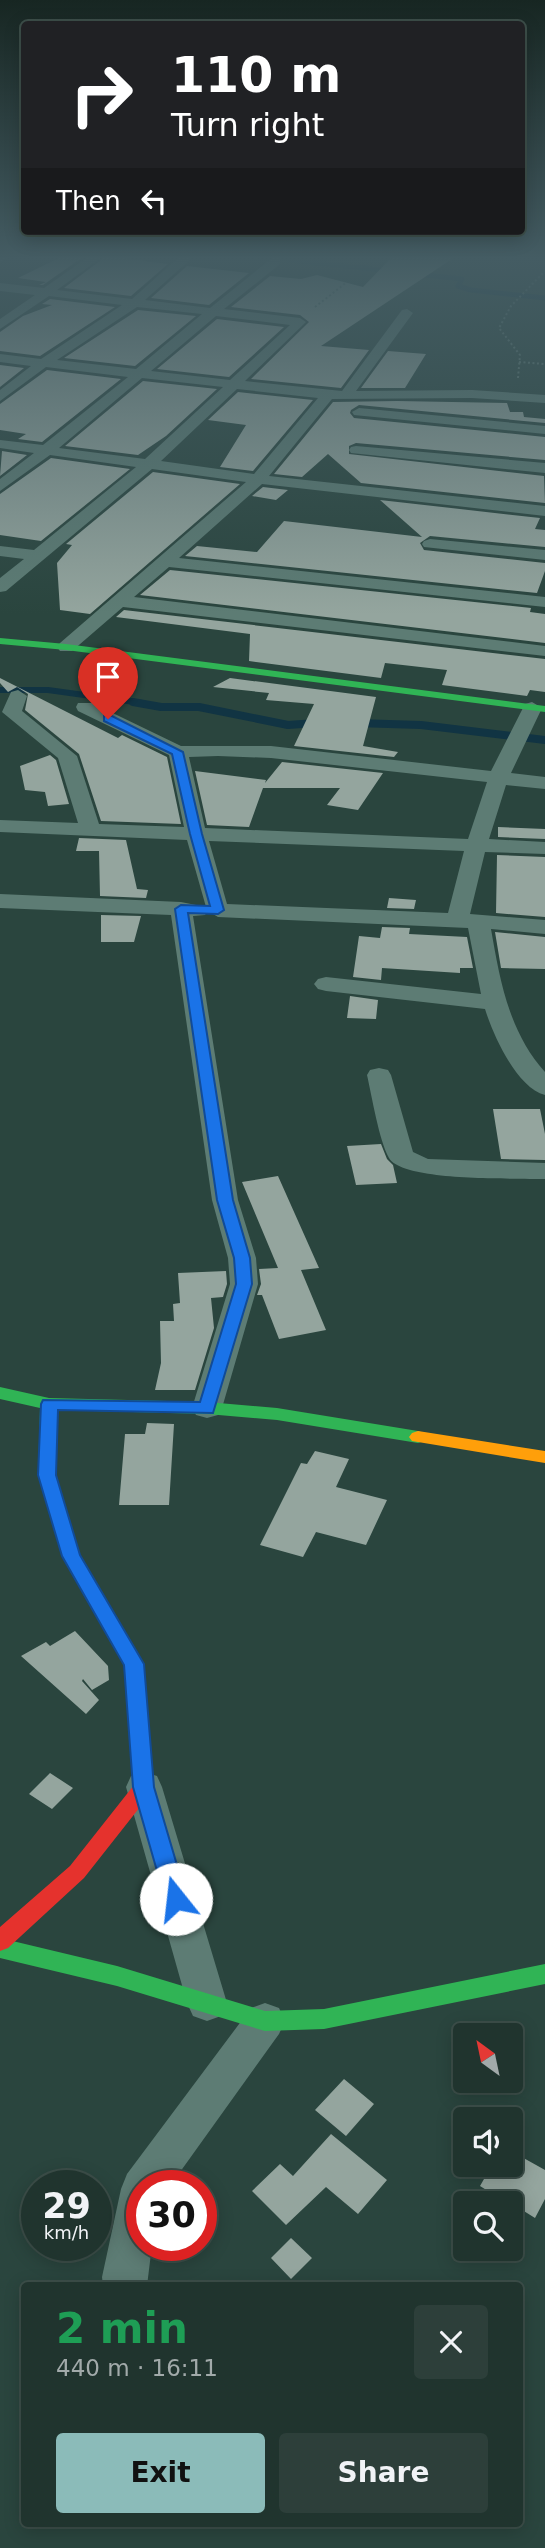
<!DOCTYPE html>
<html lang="en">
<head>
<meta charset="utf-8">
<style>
	:root { --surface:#20342e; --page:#2d3f3a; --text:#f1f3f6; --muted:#a2aaaa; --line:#3d4f4a; --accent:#8bbbb9 }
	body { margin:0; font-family:"DejaVu Sans",sans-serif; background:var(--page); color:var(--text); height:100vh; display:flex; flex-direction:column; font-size:26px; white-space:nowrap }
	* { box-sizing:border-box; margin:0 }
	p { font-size:23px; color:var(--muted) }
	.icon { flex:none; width:38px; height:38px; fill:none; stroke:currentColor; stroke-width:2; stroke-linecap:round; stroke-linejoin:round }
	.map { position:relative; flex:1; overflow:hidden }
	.sheet { position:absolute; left:21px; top:2282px; width:502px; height:245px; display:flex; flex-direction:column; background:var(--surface); border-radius:7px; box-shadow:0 4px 18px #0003,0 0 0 2px var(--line) }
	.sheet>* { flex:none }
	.hud { position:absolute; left:21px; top:21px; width:504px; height:214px; border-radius:7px; box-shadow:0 4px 18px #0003,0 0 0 2px var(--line); background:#202124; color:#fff; overflow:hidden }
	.needle { width:46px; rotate:327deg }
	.controls { position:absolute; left:453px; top:2023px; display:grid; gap:14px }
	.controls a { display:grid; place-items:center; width:70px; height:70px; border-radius:7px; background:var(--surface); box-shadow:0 4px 18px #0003,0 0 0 2px var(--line); font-size:35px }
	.speed { position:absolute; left:21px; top:2170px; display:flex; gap:14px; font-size:35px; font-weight:700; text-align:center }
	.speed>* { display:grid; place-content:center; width:91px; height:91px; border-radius:50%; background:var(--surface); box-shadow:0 4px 18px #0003,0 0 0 2px var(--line); line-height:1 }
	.speed small { font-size:18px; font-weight:400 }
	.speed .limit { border:10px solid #d22; background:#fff; color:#111 }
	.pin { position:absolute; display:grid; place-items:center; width:60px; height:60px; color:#fff; margin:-72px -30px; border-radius:50% 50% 50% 0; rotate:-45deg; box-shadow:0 0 7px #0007 }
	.pin .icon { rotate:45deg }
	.me { position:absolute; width:77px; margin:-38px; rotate:344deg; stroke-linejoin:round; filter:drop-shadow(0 0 5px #0008) }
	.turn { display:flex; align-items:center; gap:24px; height:147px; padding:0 35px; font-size:32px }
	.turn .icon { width:91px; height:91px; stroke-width:2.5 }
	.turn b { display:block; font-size:49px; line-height:60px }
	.then { display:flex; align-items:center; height:66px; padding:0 35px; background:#0003; gap:14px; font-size:26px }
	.round { display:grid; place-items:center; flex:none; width:74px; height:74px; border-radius:7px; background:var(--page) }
	.head { display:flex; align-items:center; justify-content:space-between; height:119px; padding:0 35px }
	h1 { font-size:42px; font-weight:700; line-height:52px; color:#1e9e55 }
	.button { display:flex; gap:14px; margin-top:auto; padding:14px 35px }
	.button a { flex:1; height:80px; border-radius:7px; background:var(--accent); color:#111; font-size:28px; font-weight:700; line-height:80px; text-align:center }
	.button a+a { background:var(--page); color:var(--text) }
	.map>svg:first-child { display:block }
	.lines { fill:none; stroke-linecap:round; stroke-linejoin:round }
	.stream-far2 { stroke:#113443; stroke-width:5 }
	.stream-far1 { stroke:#113443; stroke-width:6 }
	.stream { stroke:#113443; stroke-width:8 }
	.building { fill:#94a59e }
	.path { stroke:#5f7972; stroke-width:2; stroke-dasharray:2 2.5; stroke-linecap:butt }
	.street { fill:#5d7c74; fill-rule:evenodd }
	.fast { fill:#30b455; fill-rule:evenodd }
	.slow { fill:#ff9f0a; fill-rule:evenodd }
	.jam { fill:#e5322d; fill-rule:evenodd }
	.route { fill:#1a73e8; stroke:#114b97; stroke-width:2 }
</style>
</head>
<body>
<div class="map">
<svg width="545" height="2548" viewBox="0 0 545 2548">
	<rect width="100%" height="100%" fill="#2a453e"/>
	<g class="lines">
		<path class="stream-far2" d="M283,257L289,260L391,271
			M417,274L462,279L458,286L471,290L545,298"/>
		<path class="stream-far1" d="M0,690H48L142,703"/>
		<path class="stream" d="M133,702L161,707H199L288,725L316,723
			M356,723L421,725L545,740"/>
	</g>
	<path class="building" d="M61,257H83L43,285H39L46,282L18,278Z
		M105,257H114L168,264L131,296L64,288Z
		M392,257H455L321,346L369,350L341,388L251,379L309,322L300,315L231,307L270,276L301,279L317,275L363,287Z
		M187,266L249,273L209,305L151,298Z
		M50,299L115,307L40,356L0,351V332L23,316L52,305L42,304Z
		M138,310L196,316L135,366L64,358Z
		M217,319L284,327L229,377L157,369Z
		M388,351L426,354L405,388H361Z
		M0,365L24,368L0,387Z
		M47,370L121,379L42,442L18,439L26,434L0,430V404Z
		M143,381L217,389L166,436L138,455L65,446Z
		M238,392L313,400L253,471L220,467L246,425L208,420Z
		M397,401L507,403L510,412H523L524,417L545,419V423L359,405L351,410L350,413L354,418L545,437V460L356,443L349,446V454L544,476L545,503L361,483L328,454L302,477L274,474L333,402Z
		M2,451L27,455L0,476Z
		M51,458L130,469L41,541L0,535V494Z
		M153,472L240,484L90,614L60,610L57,563L72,545L66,544Z
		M263,487L288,490L276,500L252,496Z
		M380,500L540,518L535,529L545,530V547L430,536L420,543L424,550L545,563V571L537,593L185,556L197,546L257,552L284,521L422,537Z
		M170,570L531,608L530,612L545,614V643L140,595Z
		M124,610L545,659V692L530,690L527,696L442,685L447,670L385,663L381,678L249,661L250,634L116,617Z
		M0,678L118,738L122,735L167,757L181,824L101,821L79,754L25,710L28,694L17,687L8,692L0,683Z
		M230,678L376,697L363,746L398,752L394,757L294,746L314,704L266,700L269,693L213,687Z
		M50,755L56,760L69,804L48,806L45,792L25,790L20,766Z
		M282,762L383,773L358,810L327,805L340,788H263L249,827L207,825L195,771L266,780L265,783Z
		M498,827L545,829V839L498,837Z
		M79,838L126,840L137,889L148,890L146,898L100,896L99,851H76Z
		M497,855L545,857V917L496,913Z
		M389,898L416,900L414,909L387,908Z
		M101,915L141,916L134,942H101Z
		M382,927L410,928L409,934L467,937L473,968H460V973L382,968L381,980L353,977L359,936L380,938Z
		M495,932L545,937V969L501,968Z
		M350,996L378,1000L376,1019L347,1018Z
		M493,1109H540L545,1134V1160L501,1159Z
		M381,1144L387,1159L393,1165L397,1183L356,1185L347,1146Z
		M278,1176L319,1268L301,1270L326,1330L279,1339L262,1295H257L261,1284L259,1269L278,1268L242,1182Z
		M226,1271L227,1284L223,1297L211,1298L214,1328L195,1390H155L161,1363L160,1321H174L173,1304L180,1303L178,1273Z
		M147,1423L174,1424L169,1505H119L125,1434H145Z
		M315,1451L349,1459L336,1487L387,1500L366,1545L316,1532L303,1557L260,1545L301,1463L307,1464Z
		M75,1631L108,1666L109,1680L92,1690L83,1679L82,1681L99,1700L86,1714L21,1656L46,1642L50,1646Z
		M50,1773L73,1788L52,1809L29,1794Z
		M344,2079L374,2104L346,2136L315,2110Z
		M331,2134L387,2180L358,2214L326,2187L286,2225L252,2191L280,2164L293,2176Z
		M511,2151L545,2170V2199L535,2218L511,2203H482L488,2191L480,2186L492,2165H511Z
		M291,2238L312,2258L291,2279L271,2258Z"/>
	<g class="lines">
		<path class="path" d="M315,307L347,282
			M519,362L545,364
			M518,378L520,355L499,328L511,306L545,271"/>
		<path class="street" d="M0,257H8L0,263Z
			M88,257H102L57,290L132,299L179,257H193L145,300L210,308L272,258H280V264L224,309L300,318L306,322L245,381L342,391L402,310L407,309L413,313L356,391L472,390L545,395V403L472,398L332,399L269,476L545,506V516L262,484L179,558L545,597V607L169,567L134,597L545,646V656L123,607L72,651H60L57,647L60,643L246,482L152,469L6,591L0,592V578L24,559L0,556V546L34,550L136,467L50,455L0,491V479L34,453L0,448V440L43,445L128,377L46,367L0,401V390L31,366L0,362V354L41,359L122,305L49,296L0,329V319L35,295L0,291V283L44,288ZM137,307L202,314L136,369L57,360ZM216,316L290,325L230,380L151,371ZM142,378L223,387L145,459L59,448ZM237,389L318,398L254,474L161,461Z
			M359,408L545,426V434L354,415L352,412Z
			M356,446L545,463V473L351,453L349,450L351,447Z
			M430,539L545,550V560L424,547L422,544L424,541Z
			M18,690L27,696L22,711L77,756L99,824L184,827L169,755L78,711L76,707L78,703H92L181,746H271L491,771L525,704L532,702L542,708L511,773L545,777V789L506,785L489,839L545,842V854L485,852L470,914L545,920V934L491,929C500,981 509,1032 545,1072V1095C517,1088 493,1035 485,1009L326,991L318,989L314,984L318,979L326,977L481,994L468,928L218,917L208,911L205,915L193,916L238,1200L256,1258L258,1284L222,1408L218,1415L207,1418L196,1415L192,1408L230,1284L228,1258L212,1200L171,915L0,908V894L181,902L206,907L187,840L0,832V820L78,823L58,758L2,712L11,692ZM218,756L271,758L487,782L468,839L205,828L189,757ZM209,841L464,851L448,913L227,904Z
			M379,1068L388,1070L391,1075L413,1152L428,1159L545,1163V1179C516,1178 403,1182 389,1158C379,1140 372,1097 367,1075L370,1070Z
			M144,1772L157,1776L162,1787L227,2003L221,2016L207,2021L193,2016L187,2003L126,1787L131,1776Z
			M265,2003L279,2008L285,2021L279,2034L170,2186H142V2245H152L147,2286H103L102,2277L121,2189L127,2174L251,2008Z"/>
		<path class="fast" d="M0,638L66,644L545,706V712L66,650L0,644Z
			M0,1387L49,1398L207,1402L277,1408L418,1431L424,1433L427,1437L424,1441L418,1443L277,1420L207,1414L57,1410L56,1475L80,1555L144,1664L146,1694L143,1699L136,1702L129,1699L126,1694L124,1665L62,1556L38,1475L40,1408L0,1399Z
			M0,1938L117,1966L265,2011L324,2009L545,1964V1984L324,2029L265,2031L117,1986L0,1958Z"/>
		<path class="slow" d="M418,1431L545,1451V1463L412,1441L409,1437L412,1433Z"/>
		<path class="jam" d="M136,1686L143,1689L146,1694L154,1787L151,1793L84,1878L8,1948L0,1951V1927L70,1866L134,1785L126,1694L129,1689Z"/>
	</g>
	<linearGradient id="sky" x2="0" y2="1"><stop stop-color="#172622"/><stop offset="0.42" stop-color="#445c63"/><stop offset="1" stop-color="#445c63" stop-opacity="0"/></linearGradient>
	<rect width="545" height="614" fill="url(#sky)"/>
	<path class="route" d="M104,716H112L183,752L202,834L224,910L218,914L188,913L233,1200L250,1258L252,1284L213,1413L58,1410L56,1475L80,1555L144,1664L154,1787L187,1899L184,1906L176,1909L168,1906L165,1899L133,1787L124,1665L62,1556L38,1475L41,1404L43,1400L200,1402L236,1284L234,1258L217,1200L175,909L181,905L210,906L190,834L172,754L104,721Z"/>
</svg>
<div class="controls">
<a><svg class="needle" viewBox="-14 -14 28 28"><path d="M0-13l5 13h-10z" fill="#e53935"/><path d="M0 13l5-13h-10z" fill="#a2aaaa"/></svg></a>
<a><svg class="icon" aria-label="sound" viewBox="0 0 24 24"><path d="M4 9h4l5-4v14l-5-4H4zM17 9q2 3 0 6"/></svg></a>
<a><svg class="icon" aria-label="search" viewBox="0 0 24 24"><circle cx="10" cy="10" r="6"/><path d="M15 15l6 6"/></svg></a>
</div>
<div class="speed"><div>29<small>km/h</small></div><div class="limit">30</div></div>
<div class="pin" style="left:108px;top:719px;background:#d93025"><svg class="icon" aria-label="arrive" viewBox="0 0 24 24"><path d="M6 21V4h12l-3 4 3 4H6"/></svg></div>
<svg class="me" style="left:176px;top:1899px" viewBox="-20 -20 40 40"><circle r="19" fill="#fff"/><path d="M0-13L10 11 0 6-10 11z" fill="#1a73e8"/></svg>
<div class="hud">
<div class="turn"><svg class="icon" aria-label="right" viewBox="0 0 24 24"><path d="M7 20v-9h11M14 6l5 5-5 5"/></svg><div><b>110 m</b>Turn right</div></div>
<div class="then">Then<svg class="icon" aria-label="left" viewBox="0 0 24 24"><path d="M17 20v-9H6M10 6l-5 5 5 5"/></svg></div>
</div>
<section class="sheet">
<div class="head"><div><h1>2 min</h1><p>440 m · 16:11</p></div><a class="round"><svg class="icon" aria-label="close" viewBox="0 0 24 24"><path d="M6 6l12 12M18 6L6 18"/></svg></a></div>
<div class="button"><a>Exit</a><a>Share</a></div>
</section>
</div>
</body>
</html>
